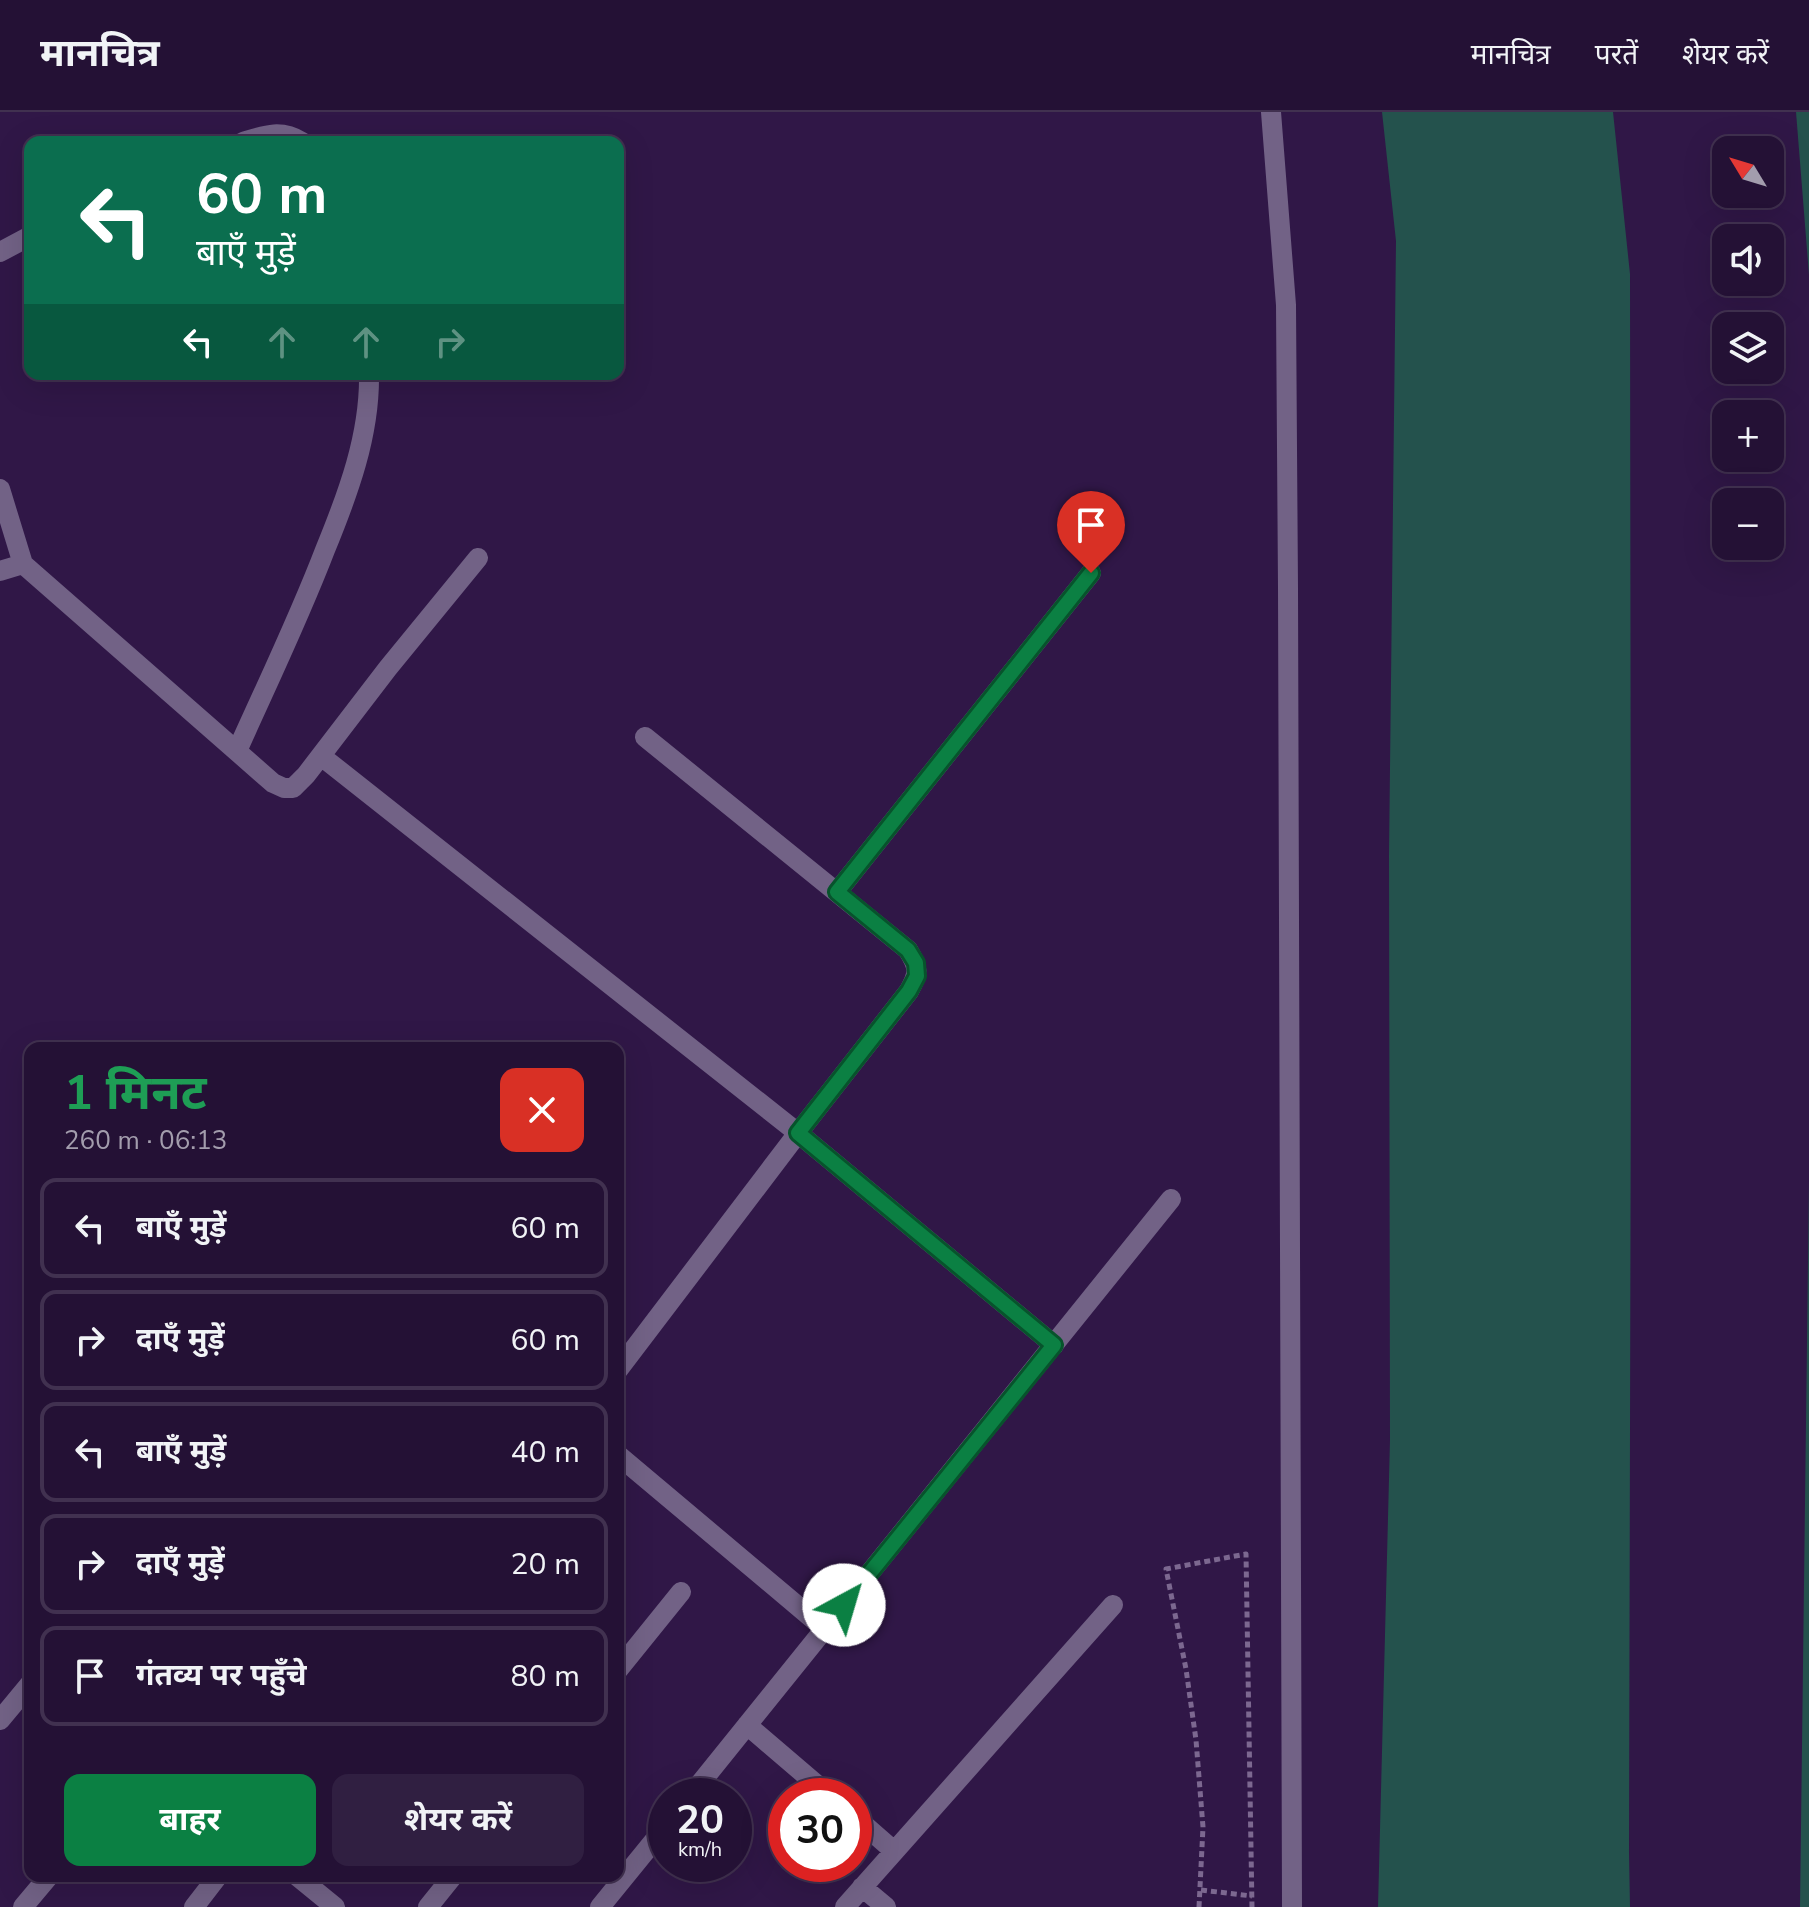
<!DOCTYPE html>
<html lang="hi">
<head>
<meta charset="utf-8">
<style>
	:root { --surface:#241135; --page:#301f41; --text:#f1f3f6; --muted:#a39dad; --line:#413150; --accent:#0b8043 }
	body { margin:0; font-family:"Nunito Sans","Noto Sans Devanagari",sans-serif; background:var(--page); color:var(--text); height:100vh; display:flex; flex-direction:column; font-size:30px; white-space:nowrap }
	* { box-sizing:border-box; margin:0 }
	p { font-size:26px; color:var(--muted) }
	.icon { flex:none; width:44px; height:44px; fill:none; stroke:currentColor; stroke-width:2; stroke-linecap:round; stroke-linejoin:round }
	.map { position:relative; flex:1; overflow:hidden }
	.side { position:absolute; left:24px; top:930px; width:600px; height:840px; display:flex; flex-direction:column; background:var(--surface); border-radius:16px; box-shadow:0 8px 32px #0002,0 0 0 2px var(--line) }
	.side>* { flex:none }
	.banner { position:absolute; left:24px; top:24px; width:600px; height:244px; border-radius:16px; box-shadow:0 8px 32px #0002,0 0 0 2px var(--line); background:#0b6e4f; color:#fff; overflow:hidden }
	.needle { width:52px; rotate:308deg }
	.buttons { position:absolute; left:1712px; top:24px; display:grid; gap:16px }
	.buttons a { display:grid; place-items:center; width:72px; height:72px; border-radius:16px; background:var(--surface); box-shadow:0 8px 32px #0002,0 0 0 2px var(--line); font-size:40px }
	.speed { position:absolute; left:648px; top:1666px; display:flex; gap:16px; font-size:40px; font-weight:700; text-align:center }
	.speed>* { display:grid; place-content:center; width:104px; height:104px; border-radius:50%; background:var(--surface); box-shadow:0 8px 32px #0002,0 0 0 2px var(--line); line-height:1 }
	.speed small { font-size:20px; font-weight:400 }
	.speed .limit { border:12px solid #d22; background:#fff; color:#111 }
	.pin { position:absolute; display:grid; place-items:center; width:68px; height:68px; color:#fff; margin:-82px -34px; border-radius:50% 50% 50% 0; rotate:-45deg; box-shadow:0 0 8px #0007 }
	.pin .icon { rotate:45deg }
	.me { position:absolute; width:88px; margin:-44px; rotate:39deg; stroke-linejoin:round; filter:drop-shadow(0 0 6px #0008) }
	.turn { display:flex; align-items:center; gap:28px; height:168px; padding:0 40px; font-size:36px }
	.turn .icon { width:104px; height:104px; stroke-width:2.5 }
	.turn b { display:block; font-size:56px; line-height:68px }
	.lanes { display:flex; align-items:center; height:76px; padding:0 40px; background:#0003; justify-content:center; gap:40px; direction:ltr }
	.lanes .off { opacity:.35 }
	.round { display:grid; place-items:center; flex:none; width:84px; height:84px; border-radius:16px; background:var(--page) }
	.headline { display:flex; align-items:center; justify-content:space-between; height:136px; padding:0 40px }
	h1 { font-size:48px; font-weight:700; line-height:60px; color:#1e9e55 }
	.primary-button { display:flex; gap:16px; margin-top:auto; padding:16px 40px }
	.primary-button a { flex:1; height:92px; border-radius:16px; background:var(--accent); color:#fff; font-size:32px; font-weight:700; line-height:92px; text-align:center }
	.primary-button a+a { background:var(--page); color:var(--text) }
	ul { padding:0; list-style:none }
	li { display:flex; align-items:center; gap:24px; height:100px; margin:0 16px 12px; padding:0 24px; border:4px solid var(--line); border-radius:16px }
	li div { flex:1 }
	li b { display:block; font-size:30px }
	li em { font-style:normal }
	header { display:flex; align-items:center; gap:48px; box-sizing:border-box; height:112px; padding:0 40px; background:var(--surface); border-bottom:2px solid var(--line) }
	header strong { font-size:38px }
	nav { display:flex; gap:44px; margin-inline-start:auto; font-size:28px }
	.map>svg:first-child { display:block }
	.water { fill:#24524d }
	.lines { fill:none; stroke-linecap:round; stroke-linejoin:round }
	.path { stroke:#7c6890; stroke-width:5; stroke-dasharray:6 4; stroke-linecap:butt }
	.minor { stroke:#726286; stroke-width:20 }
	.route-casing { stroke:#07532c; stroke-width:20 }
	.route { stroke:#0b8043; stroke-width:14 }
</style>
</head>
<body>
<header>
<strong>मानचित्र</strong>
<nav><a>मानचित्र</a><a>परतें</a><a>शेयर करें</a></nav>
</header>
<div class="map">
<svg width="1809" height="1795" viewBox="0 0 1809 1795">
	<rect width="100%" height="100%" fill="#301747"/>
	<path class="water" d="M1382,0H1613L1630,162L1631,907L1629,1740L1630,1795H1378L1390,1328L1389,744L1396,129Z
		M1796,0H1809V163Z
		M1809,1068V1795H1800Z"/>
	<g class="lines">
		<path class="path" d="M1201,1778L1252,1784
			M1199,1795L1203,1715L1196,1628L1186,1557L1166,1457L1246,1442L1252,1795"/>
		<path class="minor" d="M1271,0L1286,193L1288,476L1292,1795
			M243,30C265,23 281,17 302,30
			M0,140L30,124
			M0,377L23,452
			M0,459L23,452L273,671L284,676H293L306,663L388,556L478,446
			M237,639C267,572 299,506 325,438C348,382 370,323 369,262
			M321,644L798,1021L1054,1233
			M837,780L1091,461
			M618,1258L798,1021L909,879C919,861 919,856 908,838L645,625
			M618,1343L825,1517
			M618,1558L681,1480
			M0,1608L30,1572
			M747,1613L830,1684
			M690,1684L1171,1087
			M854,1704L894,1739
			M297,1764L335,1795
			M862,1775L886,1795
			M23,1795L49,1764
			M194,1795L218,1764
			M428,1795L453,1764
			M600,1795L666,1714
			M845,1795L1113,1493"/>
	</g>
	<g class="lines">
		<defs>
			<path id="route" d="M844,1493L1054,1233L798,1021L909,879L917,864L916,851L908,838L837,780L1091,461"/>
		</defs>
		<use href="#route" class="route-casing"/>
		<use href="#route" class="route"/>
	</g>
</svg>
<div class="buttons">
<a><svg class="needle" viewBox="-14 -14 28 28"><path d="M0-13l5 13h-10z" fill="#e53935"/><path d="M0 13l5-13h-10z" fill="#a39dad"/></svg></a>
<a><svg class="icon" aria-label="sound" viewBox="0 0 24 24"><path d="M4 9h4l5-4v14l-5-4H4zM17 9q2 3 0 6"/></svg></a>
<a><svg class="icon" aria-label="layers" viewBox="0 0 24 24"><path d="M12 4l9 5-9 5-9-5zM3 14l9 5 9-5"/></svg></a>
<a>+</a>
<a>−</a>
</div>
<div class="speed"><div>20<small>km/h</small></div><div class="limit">30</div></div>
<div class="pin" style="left:1091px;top:461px;background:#d93025"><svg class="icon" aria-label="arrive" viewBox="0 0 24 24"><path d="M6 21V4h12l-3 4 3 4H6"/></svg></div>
<svg class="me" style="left:844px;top:1493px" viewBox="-20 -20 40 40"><circle r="19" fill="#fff"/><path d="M0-13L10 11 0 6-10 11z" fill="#0b8043"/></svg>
<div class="banner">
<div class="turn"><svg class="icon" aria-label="left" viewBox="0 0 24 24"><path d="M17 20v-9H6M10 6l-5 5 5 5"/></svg><div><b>60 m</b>बाएँ मुड़ें</div></div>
<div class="lanes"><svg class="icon" aria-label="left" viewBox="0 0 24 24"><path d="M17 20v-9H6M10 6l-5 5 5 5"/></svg><svg class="icon off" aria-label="ahead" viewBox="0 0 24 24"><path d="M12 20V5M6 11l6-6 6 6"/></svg><svg class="icon off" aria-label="ahead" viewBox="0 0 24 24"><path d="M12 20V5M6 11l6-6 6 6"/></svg><svg class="icon off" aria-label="right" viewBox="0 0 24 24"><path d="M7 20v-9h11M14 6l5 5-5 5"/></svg></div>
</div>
<section class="side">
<div class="headline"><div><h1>1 मिनट</h1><p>260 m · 06:13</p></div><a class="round" style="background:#d93025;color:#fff"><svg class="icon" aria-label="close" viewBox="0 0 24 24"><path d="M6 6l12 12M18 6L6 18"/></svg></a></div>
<ul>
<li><svg class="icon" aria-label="left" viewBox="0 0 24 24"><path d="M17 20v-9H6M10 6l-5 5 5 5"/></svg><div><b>बाएँ मुड़ें</b></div><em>60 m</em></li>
<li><svg class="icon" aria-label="right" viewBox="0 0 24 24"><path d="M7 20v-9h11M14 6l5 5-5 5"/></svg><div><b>दाएँ मुड़ें</b></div><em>60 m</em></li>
<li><svg class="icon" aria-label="left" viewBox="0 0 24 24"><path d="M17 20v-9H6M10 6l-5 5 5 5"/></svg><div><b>बाएँ मुड़ें</b></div><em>40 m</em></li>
<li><svg class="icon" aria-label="right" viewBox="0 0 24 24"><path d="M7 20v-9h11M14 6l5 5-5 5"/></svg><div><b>दाएँ मुड़ें</b></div><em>20 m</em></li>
<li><svg class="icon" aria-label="arrive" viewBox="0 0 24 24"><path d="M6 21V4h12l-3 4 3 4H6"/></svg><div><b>गंतव्य पर पहुँचे</b></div><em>80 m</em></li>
</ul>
<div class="primary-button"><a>बाहर</a><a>शेयर करें</a></div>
</section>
</div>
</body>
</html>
